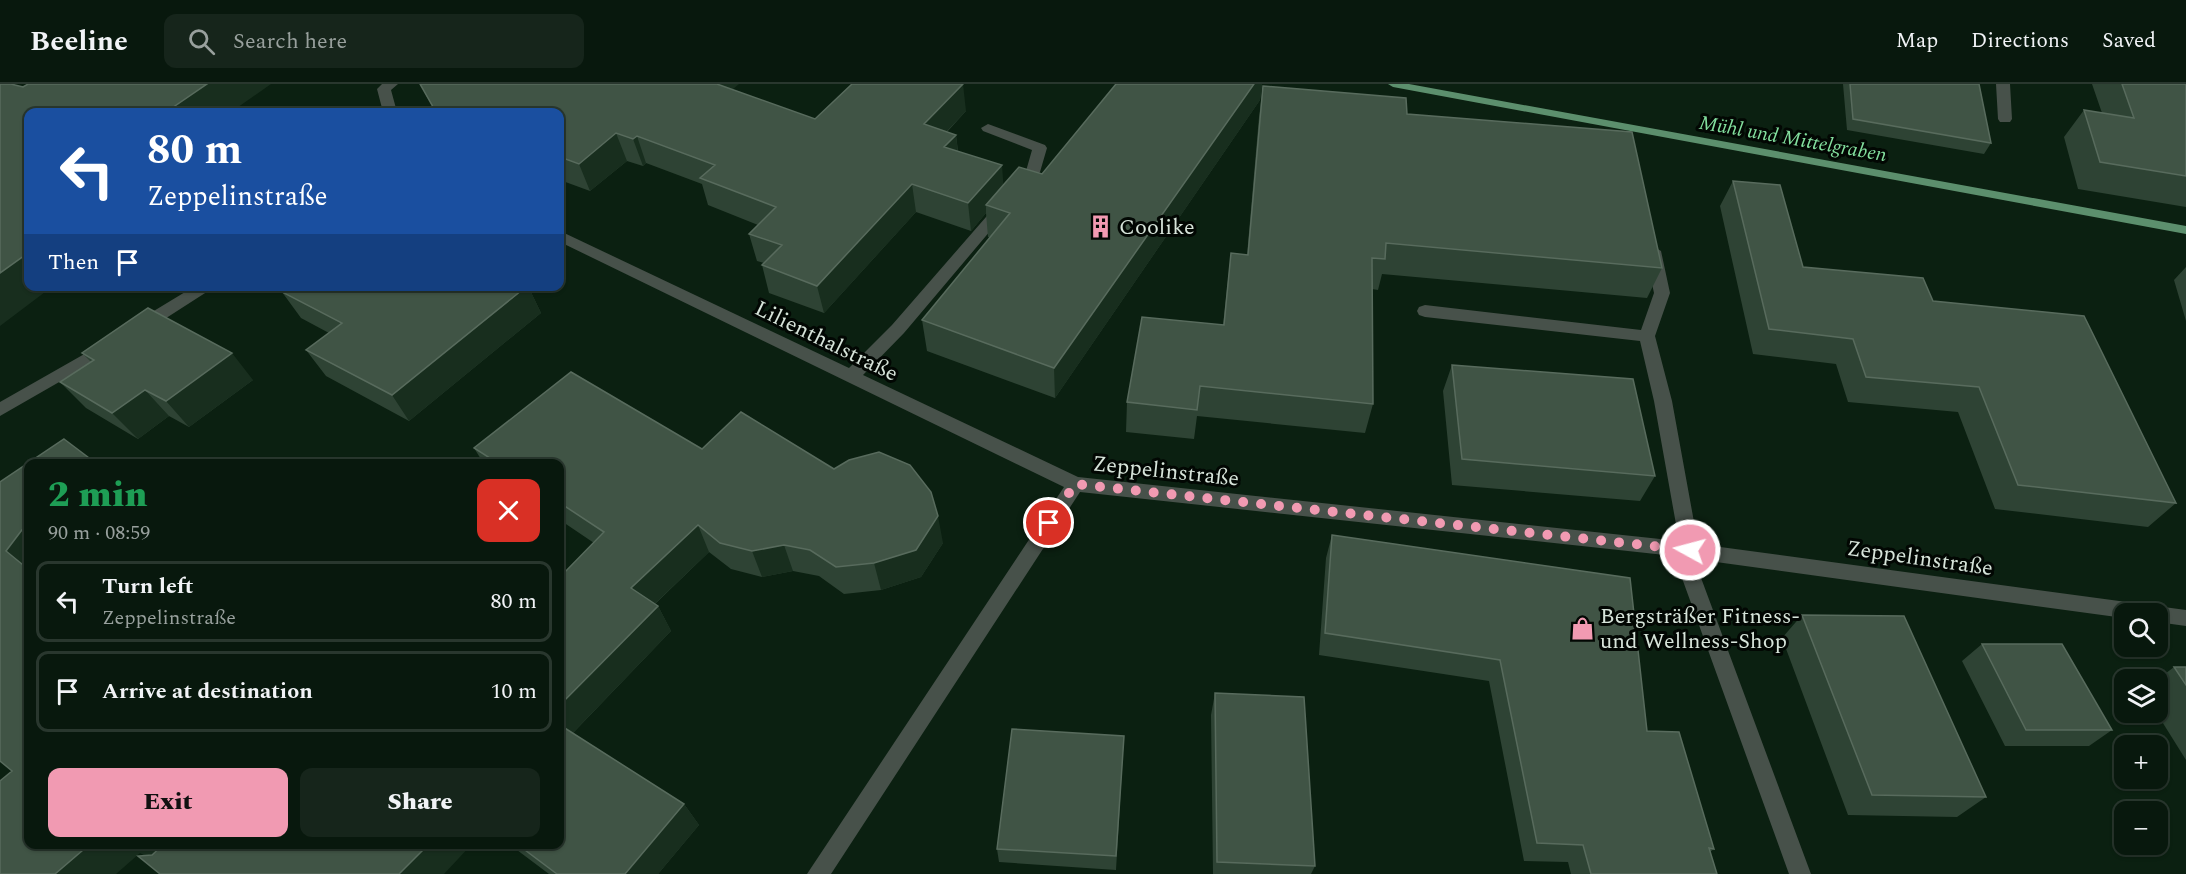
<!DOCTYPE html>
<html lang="en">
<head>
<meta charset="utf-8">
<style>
	:root { --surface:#08180d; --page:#16251b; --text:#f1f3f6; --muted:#98a09d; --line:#29372e; --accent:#f19ab2 }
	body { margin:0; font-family:Spectral,serif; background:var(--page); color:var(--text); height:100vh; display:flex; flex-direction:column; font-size:22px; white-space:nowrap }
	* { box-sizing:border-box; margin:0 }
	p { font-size:20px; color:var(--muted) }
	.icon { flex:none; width:33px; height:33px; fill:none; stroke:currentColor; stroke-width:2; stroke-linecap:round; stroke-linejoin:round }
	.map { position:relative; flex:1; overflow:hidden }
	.drawer { position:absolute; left:24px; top:375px; width:540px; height:390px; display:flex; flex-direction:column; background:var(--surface); border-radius:12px; box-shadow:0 2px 4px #0004,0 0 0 2px var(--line) }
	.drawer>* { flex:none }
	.banner { position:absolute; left:24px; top:24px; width:540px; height:183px; border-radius:12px; box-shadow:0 2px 4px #0004,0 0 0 2px var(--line); background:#1a4fa0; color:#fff; overflow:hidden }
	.tools { position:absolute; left:2114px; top:519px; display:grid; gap:12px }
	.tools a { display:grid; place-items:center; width:54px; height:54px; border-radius:12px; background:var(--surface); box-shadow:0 2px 4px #0004,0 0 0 2px var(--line); font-size:30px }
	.pin { position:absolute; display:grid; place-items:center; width:51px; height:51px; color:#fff; margin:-26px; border:3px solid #fff; border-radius:50%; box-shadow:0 2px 6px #0007 }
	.me { position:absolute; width:66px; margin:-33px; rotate:277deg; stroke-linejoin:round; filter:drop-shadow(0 0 4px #0008) }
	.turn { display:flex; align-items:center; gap:21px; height:126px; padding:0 24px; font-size:27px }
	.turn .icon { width:78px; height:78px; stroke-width:2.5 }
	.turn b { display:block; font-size:42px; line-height:51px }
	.then { display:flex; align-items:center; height:57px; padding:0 24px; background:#0003; gap:12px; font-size:22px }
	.round { display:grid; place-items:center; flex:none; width:63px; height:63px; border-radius:12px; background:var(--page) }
	.overview { display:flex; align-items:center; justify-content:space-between; height:102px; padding:0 24px }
	h1 { font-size:36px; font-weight:800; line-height:45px; color:#1e9e55 }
	.button { display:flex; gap:12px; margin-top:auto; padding:12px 24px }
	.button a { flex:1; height:69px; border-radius:12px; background:var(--accent); color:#111; font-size:24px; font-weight:800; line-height:69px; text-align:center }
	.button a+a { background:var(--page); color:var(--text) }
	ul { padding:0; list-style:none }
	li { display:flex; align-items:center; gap:18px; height:81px; margin:0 12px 9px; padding:0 12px; border:3px solid var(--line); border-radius:12px }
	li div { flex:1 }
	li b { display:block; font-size:22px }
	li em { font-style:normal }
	header { display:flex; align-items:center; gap:36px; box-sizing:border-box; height:84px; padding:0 30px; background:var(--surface); border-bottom:2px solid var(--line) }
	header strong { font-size:28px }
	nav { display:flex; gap:33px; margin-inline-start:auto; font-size:21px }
	.search { width:420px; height:54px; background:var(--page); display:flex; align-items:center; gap:15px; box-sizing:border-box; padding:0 21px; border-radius:12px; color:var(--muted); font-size:22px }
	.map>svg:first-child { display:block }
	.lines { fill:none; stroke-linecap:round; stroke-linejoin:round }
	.stream { fill:#5c8f6d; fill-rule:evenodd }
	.minor { fill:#47514a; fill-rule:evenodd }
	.wall { fill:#2e4334 }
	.shaded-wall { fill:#182e1e }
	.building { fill:#405445; stroke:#586b5d; stroke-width:1.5 }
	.route { stroke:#f19ab2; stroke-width:10; stroke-dasharray:0 18 }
	.labels { text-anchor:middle; stroke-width:6; stroke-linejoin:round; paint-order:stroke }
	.far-water-label { font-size:20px; font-style:italic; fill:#83df9e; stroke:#020703 }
	.poi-label { font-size:22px; fill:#d7e4da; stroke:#020703; text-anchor:start }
	.street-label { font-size:22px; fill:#d7e4da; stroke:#020703 }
</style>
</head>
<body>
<header>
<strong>Beeline</strong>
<div class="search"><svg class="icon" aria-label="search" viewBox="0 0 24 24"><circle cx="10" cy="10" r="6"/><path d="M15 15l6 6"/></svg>Search here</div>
<nav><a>Map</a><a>Directions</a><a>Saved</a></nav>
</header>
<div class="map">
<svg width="2186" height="790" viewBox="0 0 2186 790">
	<rect width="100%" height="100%" fill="#0b2011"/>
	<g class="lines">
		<path class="stream" d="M1388,0H1409L2186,142V150L1393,3Z"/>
		<path class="minor" d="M382,0H398L391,6L397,28H383L377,5Z
			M1996,0H2010L2012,35L2010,38H2000L1998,35Z
			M988,40L1045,61L1047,64L1040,88L904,249L863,291L1078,393L1679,457L1654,317L1640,257L1425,233L1419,231L1417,227L1419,223L1425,221L1641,246L1654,209L1645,167L1653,162L1661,167L1670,209L1655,252L1672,317L1698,460L2186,526V542L2157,538V530H2124V534L1694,475L1811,790H1789L1674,472L1080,408L831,790H807L1064,403L560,158V147L849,284L892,241L1026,87L1032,66L983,47L981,44Z
			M195,202H216L146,247H134L132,243L134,239Z
			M109,256L115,258L117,262L115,266L0,332V318Z"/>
	</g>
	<path class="wall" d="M420,0L732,6L815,35L966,27L947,48L956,51L958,67L1003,101L1042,90L1116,0H1262L1260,16L1055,314L927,267L922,236L990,153H988L986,129L971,147L916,128L824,229L769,209L762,181L764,179L757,177L749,150L758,141L708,121L702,100L646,79L643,82L627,77L590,107L560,96V28H435Z
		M1843,0H1979L1991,59L1984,70L1847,46Z
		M2092,0H2186V123L2078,105L2064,53L2084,26L2102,29Z
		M1263,2L1407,30L1662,184L1647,214L1382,190L1378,206L1372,205L1373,320L1365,349L1197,332L1194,355L1126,348L1127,318L1223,241L1231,169L1247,171L1259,33Z
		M1733,97L1803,183L1933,217L2176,419L2148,443L1995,425L1958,328L1848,318L1836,280L1753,270L1720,122Z
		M2186,183V237L2174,196Z
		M528,202L541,229L409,337L326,292L306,266L329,249L301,234L282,208Z
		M82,269L253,296L189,343L169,332L138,355L86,324L60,298L91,278Z
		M1452,281L1655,392L1640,417L1452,401L1443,307Z
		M474,364L702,365L943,459L921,493L881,506L844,510L819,492L793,487L762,493L731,485L709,468L655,520L658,522L671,547L573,649L684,720L699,741L658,790H549L509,760H560L594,459L560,436V380H484Z
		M1332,451L1647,647L1714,765L1710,768L1717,790H1571L1568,778L1524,777L1489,597L1319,571L1326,474Z
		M1802,531L1986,713L1957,733L1848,731L1782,554Z
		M1982,560L2112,646L2089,662H2005L1962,577Z
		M2174,583H2186V676L2156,628L2157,596Z
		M1215,609L1315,782L1311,790H1213L1211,631Z
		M1124,652L1116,786L999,778L997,765Z"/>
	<path class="shaded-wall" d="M207,0H271L231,28H166Z
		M705,0H739L712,23Z
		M963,0L966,27L927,68L924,40Z
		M1254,0H1262L1260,16L1055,314L1054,284Z
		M616,49L627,77L590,107L579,80Z
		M956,51L959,78L944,63Z
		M637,52L646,79L643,82L633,55Z
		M1002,81L1004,109L986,121V129L971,147L968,119Z
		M912,100L916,128L824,229L817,202Z
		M28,169V202H53L0,242V189Z
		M528,202L541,229L409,337L392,311Z
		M232,269L253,296L189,343L166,317Z
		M145,306L169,332L138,355L112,329Z
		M938,432L943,459L921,493L881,506L874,479Z
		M28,438V485L6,467Z
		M698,441L709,468L645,529L631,504Z
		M784,461L793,487L762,493L752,467Z
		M658,522L671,547L565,657L560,649V621Z
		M684,720L699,741L658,790H625Z
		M90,760H180L159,780L140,769L116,790H55Z
		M429,760H472L444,790H399Z"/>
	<path class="building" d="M0,0H11L23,3L28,0H207L166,28H28V169L0,189Z
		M420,0H717L815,35L852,0H963L924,40L956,51L944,63L1002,81L968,119L912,100L817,202L762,181L782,161L749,150L776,123L700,94L715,81L637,52L633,55L616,49L579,80L560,73V28H436Z
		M1116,0H1254L1054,284L922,236L1010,129L986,121L1019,83L1042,90Z
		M1850,0H1979L1991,59L1853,35Z
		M2122,0H2186V92L2100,78L2084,26L2134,34Z
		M1263,2L1406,14L1407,30L1632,48L1662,184L1386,159L1385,175L1372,174L1373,320L1200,302L1197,326L1127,318L1142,233L1224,241L1231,169L1248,171Z
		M1733,97L1780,101L1803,183L1923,194L1933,217L2084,232L2176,419L2018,401L1979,303L1866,293L1853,255L1769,245Z
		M290,202H527L392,311L306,266L342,239L282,208Z
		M148,224L232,269L166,317L145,306L112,329L60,298L94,276L82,269Z
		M1452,281L1633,295L1655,392L1462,375Z
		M571,288L702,365L741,328L834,385L849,376L879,368L910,381L931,408L938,432L916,466L874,479L836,483L810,466L784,461L752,467L720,459L698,441L631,504L658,522L560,621V493L604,448L560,419V380H499L474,364Z
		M64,355L97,380H28V438L6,467L28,485V760H90L55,790H0V697L12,687L0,677V398Z
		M1332,451L1630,494L1647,647L1679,648L1714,765L1709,764L1717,790H1591L1583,761L1537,759L1500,576L1325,549Z
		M1802,531L1904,532L1986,713L1872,711Z
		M1982,560H2062L2112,646H2026Z
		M2174,583H2186V601Z
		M1215,609L1304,613L1315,782L1217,778Z
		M560,641L684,720L625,790H557L517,760H560Z
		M1012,645L1124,652L1116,772L997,765Z
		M164,760H429L399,790H160L138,772L152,771Z"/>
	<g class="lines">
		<path class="route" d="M1049,439L1075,400L1690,466"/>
	</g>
	<defs>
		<symbol id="building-bare" viewBox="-9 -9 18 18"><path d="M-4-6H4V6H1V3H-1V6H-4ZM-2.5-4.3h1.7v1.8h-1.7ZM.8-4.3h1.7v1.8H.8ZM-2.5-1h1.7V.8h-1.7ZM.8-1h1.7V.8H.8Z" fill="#f19ab2" stroke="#020703" stroke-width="2.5" paint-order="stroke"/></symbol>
		<symbol id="shop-bare" viewBox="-9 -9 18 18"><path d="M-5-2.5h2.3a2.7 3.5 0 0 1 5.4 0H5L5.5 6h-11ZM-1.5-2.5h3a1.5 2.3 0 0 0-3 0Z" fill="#f19ab2" stroke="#020703" stroke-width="2.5" paint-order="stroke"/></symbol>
	</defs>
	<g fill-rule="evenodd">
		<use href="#building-bare" x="1084" y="126" width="33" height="33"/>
		<use href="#shop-bare" x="1566" y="528" width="33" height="33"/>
	</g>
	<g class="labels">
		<g class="far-water-label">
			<text transform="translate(1793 54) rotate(10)" y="7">Mühl und Mittelgraben</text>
		</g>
		<g class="poi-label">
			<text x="1119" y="150">Coolike</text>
			<text x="1600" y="539">Bergsträßer Fitness-<tspan x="1600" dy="25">und Wellness-Shop</tspan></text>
		</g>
		<g class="street-label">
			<text transform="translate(827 256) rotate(26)" y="8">Lilienthalstraße</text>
			<text transform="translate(1166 386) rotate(6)" y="8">Zeppelinstraße</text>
			<text transform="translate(1920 473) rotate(8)" y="8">Zeppelinstraße</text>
		</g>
	</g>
</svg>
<div class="tools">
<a><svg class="icon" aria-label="search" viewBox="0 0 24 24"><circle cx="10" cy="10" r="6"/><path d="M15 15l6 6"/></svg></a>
<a><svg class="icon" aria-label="layers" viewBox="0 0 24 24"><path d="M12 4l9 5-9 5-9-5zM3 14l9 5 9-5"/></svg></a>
<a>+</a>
<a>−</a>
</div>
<div class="pin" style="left:1049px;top:439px;background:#d93025"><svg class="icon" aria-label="arrive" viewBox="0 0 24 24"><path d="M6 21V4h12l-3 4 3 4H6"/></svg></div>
<svg class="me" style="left:1690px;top:466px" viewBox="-20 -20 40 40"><circle r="17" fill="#f19ab2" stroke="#fff" stroke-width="3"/><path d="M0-11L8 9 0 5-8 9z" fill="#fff"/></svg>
<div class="banner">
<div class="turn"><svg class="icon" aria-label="left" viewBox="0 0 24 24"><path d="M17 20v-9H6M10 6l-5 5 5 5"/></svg><div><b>80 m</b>Zeppelinstraße</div></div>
<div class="then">Then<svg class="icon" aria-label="arrive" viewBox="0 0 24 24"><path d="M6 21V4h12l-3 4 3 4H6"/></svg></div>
</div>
<section class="drawer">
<div class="overview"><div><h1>2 min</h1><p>90 m · 08:59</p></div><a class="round" style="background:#d93025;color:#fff"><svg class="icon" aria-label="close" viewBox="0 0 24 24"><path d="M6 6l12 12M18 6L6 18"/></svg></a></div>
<ul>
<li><svg class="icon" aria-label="left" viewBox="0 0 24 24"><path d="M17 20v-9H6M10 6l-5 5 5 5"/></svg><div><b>Turn left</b><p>Zeppelinstraße</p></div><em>80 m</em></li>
<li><svg class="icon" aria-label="arrive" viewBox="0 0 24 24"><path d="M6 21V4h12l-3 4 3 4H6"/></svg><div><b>Arrive at destination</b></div><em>10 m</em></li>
</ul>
<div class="button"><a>Exit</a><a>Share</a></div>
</section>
</div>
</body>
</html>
